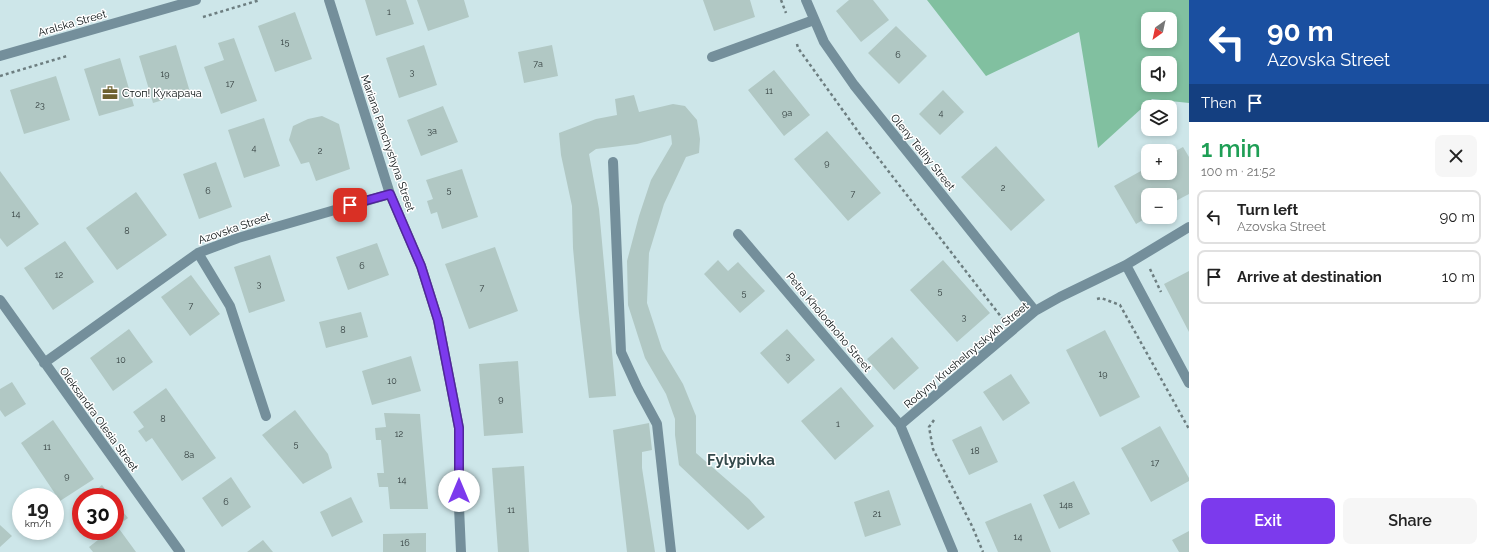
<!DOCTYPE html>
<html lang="en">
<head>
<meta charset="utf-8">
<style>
	:root { --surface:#fff; --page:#f6f6f6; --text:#222; --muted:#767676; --line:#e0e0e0; --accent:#7c3aed }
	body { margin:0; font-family:Raleway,sans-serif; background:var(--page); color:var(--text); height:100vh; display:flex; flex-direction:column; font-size:15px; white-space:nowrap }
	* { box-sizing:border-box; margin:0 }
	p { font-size:13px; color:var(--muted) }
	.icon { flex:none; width:22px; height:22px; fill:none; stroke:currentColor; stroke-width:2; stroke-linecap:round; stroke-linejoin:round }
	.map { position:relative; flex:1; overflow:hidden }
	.details { display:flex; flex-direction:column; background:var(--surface); width:300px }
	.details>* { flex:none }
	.banner { background:#1a4fa0; color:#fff; overflow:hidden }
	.needle { width:26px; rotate:213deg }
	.buttons { position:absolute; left:1141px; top:12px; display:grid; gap:8px }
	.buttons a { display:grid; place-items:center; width:36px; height:36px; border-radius:8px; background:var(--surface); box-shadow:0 2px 6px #0003; font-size:20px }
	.speed { position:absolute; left:12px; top:488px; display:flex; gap:8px; font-size:20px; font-weight:700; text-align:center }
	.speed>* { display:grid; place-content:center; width:52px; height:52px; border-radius:50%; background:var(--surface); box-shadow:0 2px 6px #0003; line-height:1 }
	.speed small { font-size:10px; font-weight:400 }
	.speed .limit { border:6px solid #d22; background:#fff; color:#111 }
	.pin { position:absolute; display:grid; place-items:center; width:34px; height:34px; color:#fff; margin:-17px; border-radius:8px; box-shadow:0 2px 6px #0006 }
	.me { position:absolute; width:44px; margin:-22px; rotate:0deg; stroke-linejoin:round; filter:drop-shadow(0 0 3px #0008) }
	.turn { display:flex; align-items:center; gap:14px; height:84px; padding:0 12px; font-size:18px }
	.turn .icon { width:52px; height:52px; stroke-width:2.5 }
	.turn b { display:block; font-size:28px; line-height:34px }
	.then { display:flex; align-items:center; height:38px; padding:0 12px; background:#0003; gap:8px; font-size:15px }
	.round { display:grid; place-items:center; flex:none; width:42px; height:42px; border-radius:8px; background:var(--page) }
	.headline { display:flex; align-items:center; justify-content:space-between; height:68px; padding:0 12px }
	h1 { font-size:24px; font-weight:600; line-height:30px; color:#1e9e55 }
	.primary-button { display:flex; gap:8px; margin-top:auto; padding:8px 12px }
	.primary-button a { flex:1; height:46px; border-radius:8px; background:var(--accent); color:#fff; font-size:16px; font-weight:600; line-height:46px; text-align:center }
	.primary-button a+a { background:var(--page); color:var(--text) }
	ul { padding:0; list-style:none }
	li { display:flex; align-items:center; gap:12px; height:54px; margin:0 8px 6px; padding:0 4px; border:2px solid var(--line); border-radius:8px }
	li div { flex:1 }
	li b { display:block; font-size:15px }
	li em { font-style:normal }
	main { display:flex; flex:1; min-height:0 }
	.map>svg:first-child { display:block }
	.forest { fill:#81c0a0; fill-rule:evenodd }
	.building { fill:#b1c8c4 }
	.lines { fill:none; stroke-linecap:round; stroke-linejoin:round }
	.path { stroke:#6d7e80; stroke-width:2.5; stroke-dasharray:3 3; stroke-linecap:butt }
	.minor { stroke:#748f9b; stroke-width:10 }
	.route-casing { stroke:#51269a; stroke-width:10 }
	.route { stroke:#7c3aed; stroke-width:7 }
	.labels { text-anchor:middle; stroke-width:3; stroke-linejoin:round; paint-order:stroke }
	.number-label { font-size:9px; fill:#323d3d }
	.street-label { font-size:11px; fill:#070f10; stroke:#fff }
	.poi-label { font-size:11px; fill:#070f10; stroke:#fff; text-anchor:start }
	.district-label { font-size:15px; font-weight:bold; fill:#34494b; stroke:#fff }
</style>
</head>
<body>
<main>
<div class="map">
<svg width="1189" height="552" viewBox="0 0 1189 552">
	<rect width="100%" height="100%" fill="#cde6e9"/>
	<path class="forest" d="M927,0H1189V103L1152,99L1098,148L1079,32L986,76ZM1148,19H1170V41H1148ZM1148,63H1170V85H1148Z"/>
	<path class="building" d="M365,0H406L414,24L376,36Z
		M417,0H464L469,17L428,31Z
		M703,0H750L755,17L714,31Z
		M849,0H873L889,20L861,42L836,11Z
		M295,12L312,59L275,72L258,26Z
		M896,26L927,56L899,84L868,53Z
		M234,38L257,101L221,114L204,67L224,60L218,43Z
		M176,45L190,92L153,103L139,56Z
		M424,45L437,85L399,98L386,58Z
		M552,45L558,76L524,83L518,52Z
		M120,58L134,106L99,116L84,69Z
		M774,70L810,115L784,136L748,90Z
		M56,76L70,120L24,134L10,90Z
		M943,90L964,112L940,135L919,114Z
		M634,95L639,112L673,104L685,106L697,120L700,139L699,153L686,157L664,204L649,253L647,303L662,349L683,384L696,416V453L749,499L765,517L748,530L679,465L675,435V419L666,394L645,358L628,305L627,261L639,216L651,180L672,144L671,135L637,144L596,149L589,154L599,209L616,396L589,398L579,313L573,248L572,206L561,155L559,133L596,119L617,115L615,99Z
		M443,106L458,142L421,156L407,120Z
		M322,116L339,124L350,169L316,181L309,162L301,164L289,140L293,126L308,119Z
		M264,118L280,166L244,178L228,130Z
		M827,131L881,193L848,221L794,159Z
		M996,146L1045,200L1011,231L961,177Z
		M1183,147L1189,157V194L1170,204V195H1148V217L1136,224L1114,186L1148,167V173H1170V154Z
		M216,162L232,207L199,219L183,174Z
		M462,169L478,217L442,229L437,212L431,214L427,201L433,199L426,180Z
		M0,171L39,224L7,247L0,238Z
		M136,192L167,235L117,270L86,228Z
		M65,241L94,282L53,310L24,268Z
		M377,243L389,275L348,290L336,257Z
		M495,247L518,311L469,329L445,264Z
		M270,255L285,301L249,313L234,267Z
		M718,260L728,271L738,262L765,291L740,313L704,274Z
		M943,260L990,313L957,342L910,290Z
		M1189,271V332L1164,284Z
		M191,275L220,314L190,336L161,297Z
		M361,312L368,337L326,348L319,322Z
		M129,329L153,362L113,391L90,358Z
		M787,329L815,360L788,384L760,353Z
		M1105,330L1140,397L1100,417L1066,350Z
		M892,337L919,368L894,390L867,359Z
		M411,356L421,391L372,405L362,371Z
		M518,361L523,433L484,436L479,364Z
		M1011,374L1030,403L1003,421L983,392Z
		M12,382L26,404L5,417L0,410V389Z
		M841,387L874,426L835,460L801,421Z
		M166,388L216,458L182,481L152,438L146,442L138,431L144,427L133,412Z
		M295,410L328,454L332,468L303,484L262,435Z
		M384,413L420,414L428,509H390L388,487H379L377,473H384L381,440H376L375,428L386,427Z
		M53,420L94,479L60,501L21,443Z
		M649,423L652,450L642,452V468L655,552H627L613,430Z
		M981,426L998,462L969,475L952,440Z
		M1160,426L1189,478V481L1151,502L1121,448Z
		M524,466L529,552H498L492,468Z
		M231,477L251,507L222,527L202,498Z
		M1074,481L1090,514L1059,529L1043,495Z
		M102,485L111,497H87Z
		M889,490L901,525L865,537L854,502Z
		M351,497L363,522L332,537L320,512Z
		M81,501V519L72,508Z
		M115,502L128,518L117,526L136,552H93L89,547L98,540L91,531H115Z
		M1031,503L1051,552H998L985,522Z
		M0,525L12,536L0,547Z
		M1189,531V552H1179L1172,540Z
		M426,533V552H383V534Z
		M263,540L273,552H247Z"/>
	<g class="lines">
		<path class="path" d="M781,0L786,13
			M203,17L260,0
			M797,44L798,48L862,137L1002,318
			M0,76L67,56
			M1150,269L1161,292
			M1097,299L1101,298L1120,305L1189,429
			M934,420L929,427L933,449L972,526L983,552"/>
		<path class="minor" d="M329,0L390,194L421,266L438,320L459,428V507L461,552
			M806,0L824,42L854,85L1035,311
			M0,56L196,0
			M712,57L814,20
			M613,162L621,352L638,389L657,424L671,552
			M738,234L900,425L953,552
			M198,253L230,306L266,416
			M1126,265L1189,383
			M0,300L180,552
			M44,363L198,253L238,238L390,194
			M900,425L1035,311L1060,297L1126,265L1189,227"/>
	</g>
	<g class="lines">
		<defs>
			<path id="route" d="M350,205L390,194L421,266L438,320L459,428V491"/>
		</defs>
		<use href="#route" class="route-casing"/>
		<use href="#route" class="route"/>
	</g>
	<defs>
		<symbol id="office-bare" viewBox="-9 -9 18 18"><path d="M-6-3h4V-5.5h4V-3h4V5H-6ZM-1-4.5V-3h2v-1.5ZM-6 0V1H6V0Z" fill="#6e622f" stroke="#fff" stroke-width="2.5" paint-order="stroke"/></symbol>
	</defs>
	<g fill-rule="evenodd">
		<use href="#office-bare" x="99" y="82" width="22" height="22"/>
	</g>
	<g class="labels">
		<g class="number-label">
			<text x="389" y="15">1</text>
			<text x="285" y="45">15</text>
			<text x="898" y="58">6</text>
			<text x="538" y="67">7а</text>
			<text x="412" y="75">3</text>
			<text x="165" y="77">19</text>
			<text x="230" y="87">17</text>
			<text x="769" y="94">11</text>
			<text x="40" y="108">23</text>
			<text x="787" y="116">9а</text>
			<text x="941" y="116">4</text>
			<text x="432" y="134">3а</text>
			<text x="254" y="151">4</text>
			<text x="320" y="154">2</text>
			<text x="827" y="166">9</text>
			<text x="1003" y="191">2</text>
			<text x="449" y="193">5</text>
			<text x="208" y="194">6</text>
			<text x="853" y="197">7</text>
			<text x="16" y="217">14</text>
			<text x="127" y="234">8</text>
			<text x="362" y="269">6</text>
			<text x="59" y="278">12</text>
			<text x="259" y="287">3</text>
			<text x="482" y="291">7</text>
			<text x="940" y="294">5</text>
			<text x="744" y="296">5</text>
			<text x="191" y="309">7</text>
			<text x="964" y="320">3</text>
			<text x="343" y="333">8</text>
			<text x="788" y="359">3</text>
			<text x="121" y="363">10</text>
			<text x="1103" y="377">19</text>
			<text x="392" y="384">10</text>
			<text x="501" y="402">9</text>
			<text x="163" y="422">8</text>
			<text x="838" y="427">1</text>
			<text x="399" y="437">12</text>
			<text x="296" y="447">5</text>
			<text x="47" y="450">11</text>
			<text x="975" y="454">18</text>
			<text x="189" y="458">8а</text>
			<text x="1155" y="466">17</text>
			<text x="67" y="479">9</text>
			<text x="402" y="483">14</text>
			<text x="226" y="505">6</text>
			<text x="1066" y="508">14в</text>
			<text x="511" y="513">11</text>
			<text x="877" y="517">21</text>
			<text x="1018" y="540">14</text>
			<text x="405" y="546">16</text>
		</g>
		<g class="street-label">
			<text transform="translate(72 23) rotate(-16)" y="4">Aralska Street</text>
			<text transform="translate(388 143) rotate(71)" y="4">Mariana Panchyshyna Street</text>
			<text transform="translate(923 152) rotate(51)" y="4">Oleny Telihy Street</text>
			<text transform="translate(234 228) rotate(-19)" y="4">Azovska Street</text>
			<text transform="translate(829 322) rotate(50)" y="4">Petra Kholodnoho Street</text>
			<text transform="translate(966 355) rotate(-40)" y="4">Rodyny Krushelnytskykh Street</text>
			<text transform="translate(99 419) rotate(54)" y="4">Oleksandra Olesia Street</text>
		</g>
		<g class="poi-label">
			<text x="122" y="97">Стоп! Кукарача</text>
		</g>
		<g class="district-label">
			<text x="741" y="465">Fylypivka</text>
		</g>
	</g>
</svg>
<div class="buttons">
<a><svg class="needle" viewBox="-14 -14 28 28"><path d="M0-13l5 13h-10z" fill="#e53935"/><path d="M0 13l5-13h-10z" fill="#767676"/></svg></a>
<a><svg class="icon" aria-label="sound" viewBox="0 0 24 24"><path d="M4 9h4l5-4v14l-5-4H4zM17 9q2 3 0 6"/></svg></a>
<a><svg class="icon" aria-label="layers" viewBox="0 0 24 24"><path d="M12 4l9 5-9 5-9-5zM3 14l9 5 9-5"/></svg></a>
<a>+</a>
<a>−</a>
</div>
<div class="speed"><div>19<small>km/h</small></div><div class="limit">30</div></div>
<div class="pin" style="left:350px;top:205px;background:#d93025"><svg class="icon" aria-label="arrive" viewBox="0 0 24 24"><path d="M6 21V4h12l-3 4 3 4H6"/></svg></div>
<svg class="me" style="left:459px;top:491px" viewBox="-20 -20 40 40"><circle r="19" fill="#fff"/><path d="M0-13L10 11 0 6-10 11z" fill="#7c3aed"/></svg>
</div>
<section class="details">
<div class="banner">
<div class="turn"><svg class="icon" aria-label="left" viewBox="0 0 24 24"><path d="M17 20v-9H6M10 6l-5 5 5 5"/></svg><div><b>90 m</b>Azovska Street</div></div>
<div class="then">Then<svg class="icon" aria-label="arrive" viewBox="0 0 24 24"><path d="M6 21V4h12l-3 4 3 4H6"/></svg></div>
</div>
<div class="headline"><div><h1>1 min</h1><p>100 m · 21:52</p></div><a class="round"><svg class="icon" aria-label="close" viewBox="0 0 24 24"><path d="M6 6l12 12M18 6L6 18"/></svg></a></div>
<ul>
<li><svg class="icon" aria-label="left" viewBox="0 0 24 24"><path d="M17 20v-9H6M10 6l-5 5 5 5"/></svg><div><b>Turn left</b><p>Azovska Street</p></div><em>90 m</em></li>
<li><svg class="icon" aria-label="arrive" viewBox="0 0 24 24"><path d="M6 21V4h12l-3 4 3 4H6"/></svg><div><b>Arrive at destination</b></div><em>10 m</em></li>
</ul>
<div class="primary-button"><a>Exit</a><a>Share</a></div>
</section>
</main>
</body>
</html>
